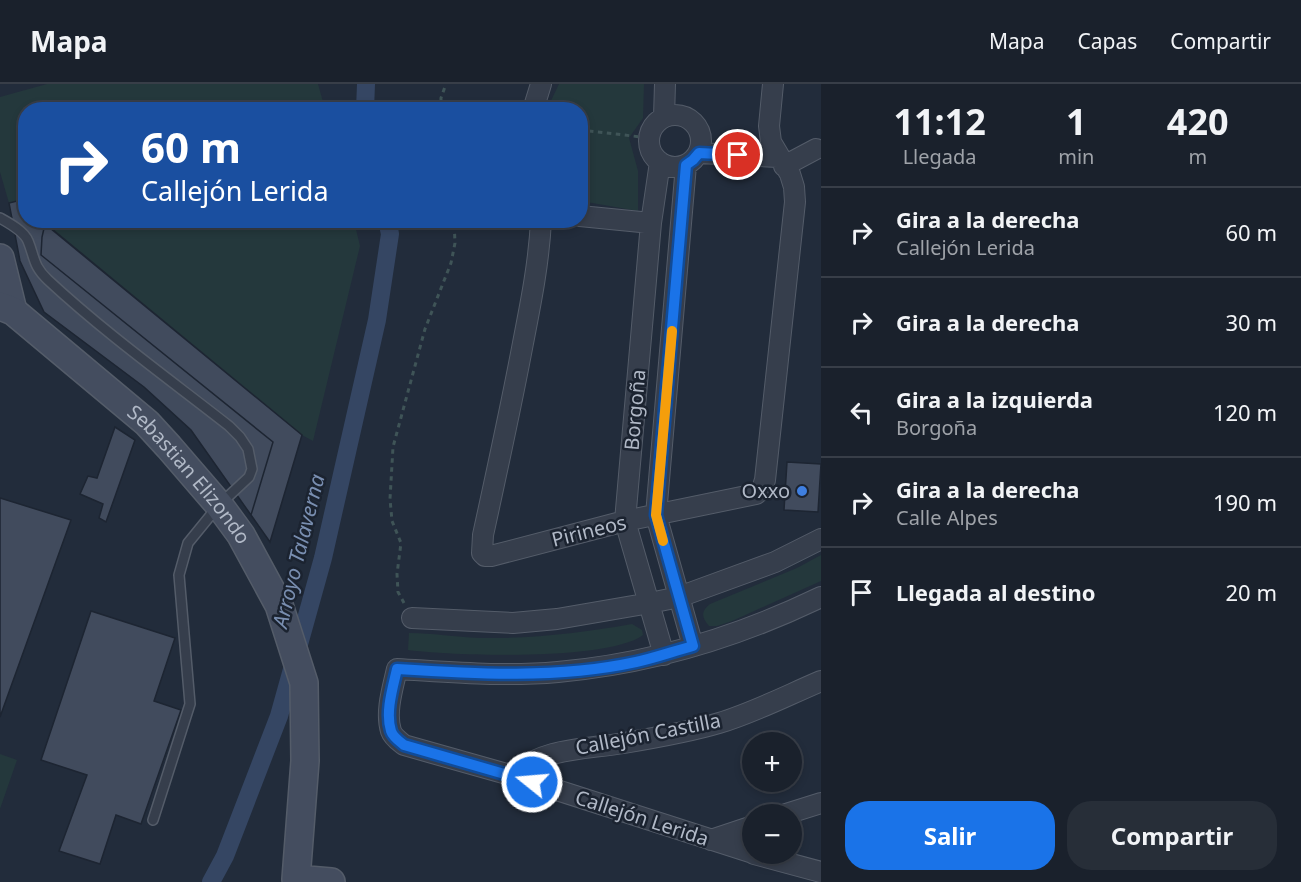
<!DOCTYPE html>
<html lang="es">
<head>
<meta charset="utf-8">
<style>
	:root { --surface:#1a212c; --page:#272e38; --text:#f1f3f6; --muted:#9fa3a9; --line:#383e48; --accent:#1a73e8 }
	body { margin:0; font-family:"Noto Sans",sans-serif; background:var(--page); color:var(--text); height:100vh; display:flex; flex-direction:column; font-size:22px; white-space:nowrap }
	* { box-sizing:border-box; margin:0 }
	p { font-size:20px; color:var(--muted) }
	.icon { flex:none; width:33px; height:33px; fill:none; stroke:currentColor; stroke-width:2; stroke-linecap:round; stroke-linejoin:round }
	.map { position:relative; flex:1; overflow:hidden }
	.panel { display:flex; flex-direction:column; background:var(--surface); width:480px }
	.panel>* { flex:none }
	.hud { position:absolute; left:18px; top:18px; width:570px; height:126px; border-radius:24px; box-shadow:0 3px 9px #0003,0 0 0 2px var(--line); background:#1a4fa0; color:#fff; overflow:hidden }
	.buttons { position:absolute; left:742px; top:648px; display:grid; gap:12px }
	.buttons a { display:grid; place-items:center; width:60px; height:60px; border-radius:50%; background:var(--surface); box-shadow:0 3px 9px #0003,0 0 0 2px var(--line); font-size:30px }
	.pin { position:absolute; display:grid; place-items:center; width:51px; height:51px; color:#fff; margin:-26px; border:3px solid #fff; border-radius:50%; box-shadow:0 2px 6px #0007 }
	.me { position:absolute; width:66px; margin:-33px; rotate:287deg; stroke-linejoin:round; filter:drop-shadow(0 0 4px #0008) }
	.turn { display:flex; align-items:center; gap:21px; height:126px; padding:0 24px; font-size:27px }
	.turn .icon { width:78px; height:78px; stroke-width:2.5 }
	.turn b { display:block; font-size:42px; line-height:51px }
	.eta { display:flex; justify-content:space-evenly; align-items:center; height:102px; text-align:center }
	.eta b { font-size:36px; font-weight:700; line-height:42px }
	.button { display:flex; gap:12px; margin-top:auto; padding:12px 24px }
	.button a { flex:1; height:69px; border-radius:24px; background:var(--accent); color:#fff; font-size:24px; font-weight:700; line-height:69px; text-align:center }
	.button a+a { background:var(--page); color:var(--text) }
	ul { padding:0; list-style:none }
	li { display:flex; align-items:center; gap:18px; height:90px; padding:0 24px; border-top:2px solid var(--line) }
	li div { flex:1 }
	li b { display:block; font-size:22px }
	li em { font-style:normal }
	header { display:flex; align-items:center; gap:36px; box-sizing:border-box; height:84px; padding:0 30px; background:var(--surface); border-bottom:2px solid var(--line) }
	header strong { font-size:28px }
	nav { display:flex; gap:33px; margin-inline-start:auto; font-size:21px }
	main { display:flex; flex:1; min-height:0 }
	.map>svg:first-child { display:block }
	.green { fill:#24383c }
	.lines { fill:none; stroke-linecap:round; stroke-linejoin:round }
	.canal { stroke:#354663; stroke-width:18 }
	.building { fill:#414b5d; stroke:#1d2532; stroke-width:1.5 }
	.lane-casing { stroke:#545c69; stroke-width:12 }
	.street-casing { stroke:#545c69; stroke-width:22 }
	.secondary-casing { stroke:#545c69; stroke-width:30 }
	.path { stroke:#3f5457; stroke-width:3; stroke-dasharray:4.5 4.5; stroke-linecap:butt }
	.lane { stroke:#363e4c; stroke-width:9 }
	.street { stroke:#363e4c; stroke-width:20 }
	.secondary { stroke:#444d5f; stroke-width:27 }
	.route-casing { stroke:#114b97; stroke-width:15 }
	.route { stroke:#1a73e8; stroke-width:10 }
	.slow { stroke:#f59e0b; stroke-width:10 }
	.shop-dot { fill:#3f7fe0; stroke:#1b2330; stroke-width:2 }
	.labels { text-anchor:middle; stroke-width:5; stroke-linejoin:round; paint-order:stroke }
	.street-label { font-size:20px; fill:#b1b9c7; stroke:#1b2330 }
	.poi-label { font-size:20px; fill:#b1b9c7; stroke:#1b2330; text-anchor:end }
	.water-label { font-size:21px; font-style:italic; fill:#798eb0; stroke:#1b2330 }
</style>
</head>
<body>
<header>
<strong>Mapa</strong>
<nav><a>Mapa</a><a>Capas</a><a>Compartir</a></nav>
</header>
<main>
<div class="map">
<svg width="821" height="798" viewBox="0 0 821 798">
	<rect width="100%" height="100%" fill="#222c3b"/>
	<path class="green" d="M47,0H318L325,25L26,26L25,124L17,117L9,119L0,88V13Z
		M559,0H644L643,34L629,54L638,87V127L581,117L580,26L547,25Z
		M41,137H354L360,162L313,357L302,351Z
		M821,471V497L732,537L717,542H709C701,533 701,527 710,520L797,484Z
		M632,540L642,546L643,551C609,577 453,572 408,566L409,549C432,549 455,553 479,554C531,555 581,549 632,540Z
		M0,670L17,676L0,725Z"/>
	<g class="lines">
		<path class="canal" d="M365,26L366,0
			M211,798L225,772L279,632L323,474L377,236L390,150L387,136"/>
	</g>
	<path class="building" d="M17,117L26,124V136H41L302,351L270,458L191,346L144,303L44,228L20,177L9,119Z
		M45,140L302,351L270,458L251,431L273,358L41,171L42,153Z
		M115,343L135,356L106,438L99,434L103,420L80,410L88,392L97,394Z
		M787,378L821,380L818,428L784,426Z
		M0,414L71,436L0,633Z
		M91,527L175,554L154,617L181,626L141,740L116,731L100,780L59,767L87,691L41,676Z"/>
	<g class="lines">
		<defs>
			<path id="lane" d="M0,134C9,139 24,147 28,157C35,174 33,182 48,196C105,249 169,295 229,342L240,353L248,365L252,385L249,393L219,421L188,459L179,491L190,620L153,736"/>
			<path id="street" d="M533,26L541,0
				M649 57a26 26 0 1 1 52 0a26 26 0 1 1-52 0Z
				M664,33L665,0
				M699,69L778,73
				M660,78L651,139L625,437L664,571
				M686,81L656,431L693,562
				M784,82L816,65
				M580,132L651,139
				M541,136C539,178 531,218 523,259C511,323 497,387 483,451L482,469L485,472H491L625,437L756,410L762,405L765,396L795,118L794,103L790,90L771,58L769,42L773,0
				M412,534L513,539L557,535L650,519L679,513L775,478L821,455
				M510,691C548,663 580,666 624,659C654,654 689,648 719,639C753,629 788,611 821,597
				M786,730L821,719
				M711,756L753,742
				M753,769L510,691L404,661C399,657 393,653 391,647C385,628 393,603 397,585C450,588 504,593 558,588C649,580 738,553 821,513
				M754,770L821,788"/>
			<g id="secondary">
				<path d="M0,174L13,227"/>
				<path id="s1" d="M0,222L13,227L147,339L169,363L219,421L241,451L279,521L304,599L305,677L296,795L331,798"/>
			</g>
		</defs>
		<use href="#lane" class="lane-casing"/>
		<use href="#street" class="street-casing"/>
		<use href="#secondary" class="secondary-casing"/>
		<path class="path" d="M441,26V14L446,0
			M580,46L650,54
			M580,108L587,46
			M404,519L398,508L397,490L401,459L392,437L390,415L393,363L425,245L451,179L455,159L454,136"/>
		<use href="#lane" class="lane"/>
		<use href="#street" class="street"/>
		<use href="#secondary" class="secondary"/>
	</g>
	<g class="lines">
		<defs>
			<path id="route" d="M532,698L404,661C399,657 393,653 391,647C385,628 393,603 397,585C475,590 558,595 636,578C655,574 674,567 693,562L656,431L686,81L693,76L699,69L738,71"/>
		</defs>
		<use href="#route" class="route-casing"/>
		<use href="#route" class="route"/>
		<path class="slow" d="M663,457L656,431L672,247"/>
	</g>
	<circle class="shop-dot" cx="802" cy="407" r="6"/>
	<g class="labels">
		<g class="street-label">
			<text transform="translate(635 326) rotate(-85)" y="7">Borgoña</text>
			<text dy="7" stroke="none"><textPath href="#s1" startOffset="255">Sebastian Elizondo</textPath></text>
			<text transform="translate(589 447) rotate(-14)" y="7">Pirineos</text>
			<text transform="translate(648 650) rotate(-11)" y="7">Callejón Castilla</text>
			<text transform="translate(642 734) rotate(18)" y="7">Callejón Lerida</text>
		</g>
		<g class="poi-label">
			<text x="790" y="414">Oxxo</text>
		</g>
		<g class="water-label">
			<text transform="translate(299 467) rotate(-76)" y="7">Arroyo Talaverna</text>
		</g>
	</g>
</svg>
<div class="buttons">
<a>+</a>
<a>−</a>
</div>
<div class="pin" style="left:738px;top:71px;background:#d93025"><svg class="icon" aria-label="arrive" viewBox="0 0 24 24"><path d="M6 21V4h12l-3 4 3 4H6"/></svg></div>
<svg class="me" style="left:532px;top:698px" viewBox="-20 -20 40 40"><circle r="17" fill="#1a73e8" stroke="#fff" stroke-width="3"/><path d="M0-11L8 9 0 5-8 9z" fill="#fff"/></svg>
<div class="hud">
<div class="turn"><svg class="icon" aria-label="right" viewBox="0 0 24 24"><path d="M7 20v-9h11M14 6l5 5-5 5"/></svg><div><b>60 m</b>Callejón Lerida</div></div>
</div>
</div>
<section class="panel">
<div class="eta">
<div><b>11:12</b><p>Llegada</p></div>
<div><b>1</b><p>min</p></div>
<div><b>420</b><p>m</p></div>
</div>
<ul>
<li><svg class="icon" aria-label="right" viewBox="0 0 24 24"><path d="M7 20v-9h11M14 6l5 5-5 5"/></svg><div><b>Gira a la derecha</b><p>Callejón Lerida</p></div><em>60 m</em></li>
<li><svg class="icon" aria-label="right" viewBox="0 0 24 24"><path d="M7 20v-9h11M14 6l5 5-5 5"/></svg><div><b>Gira a la derecha</b></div><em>30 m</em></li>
<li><svg class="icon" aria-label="left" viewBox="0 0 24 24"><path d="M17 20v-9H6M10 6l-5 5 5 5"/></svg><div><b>Gira a la izquierda</b><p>Borgoña</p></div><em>120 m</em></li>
<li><svg class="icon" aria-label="right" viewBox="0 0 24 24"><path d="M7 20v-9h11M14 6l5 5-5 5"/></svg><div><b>Gira a la derecha</b><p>Calle Alpes</p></div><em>190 m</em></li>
<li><svg class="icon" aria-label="arrive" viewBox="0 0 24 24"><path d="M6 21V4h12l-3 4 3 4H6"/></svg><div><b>Llegada al destino</b></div><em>20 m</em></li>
</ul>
<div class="button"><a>Salir</a><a>Compartir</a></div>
</section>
</main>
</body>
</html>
